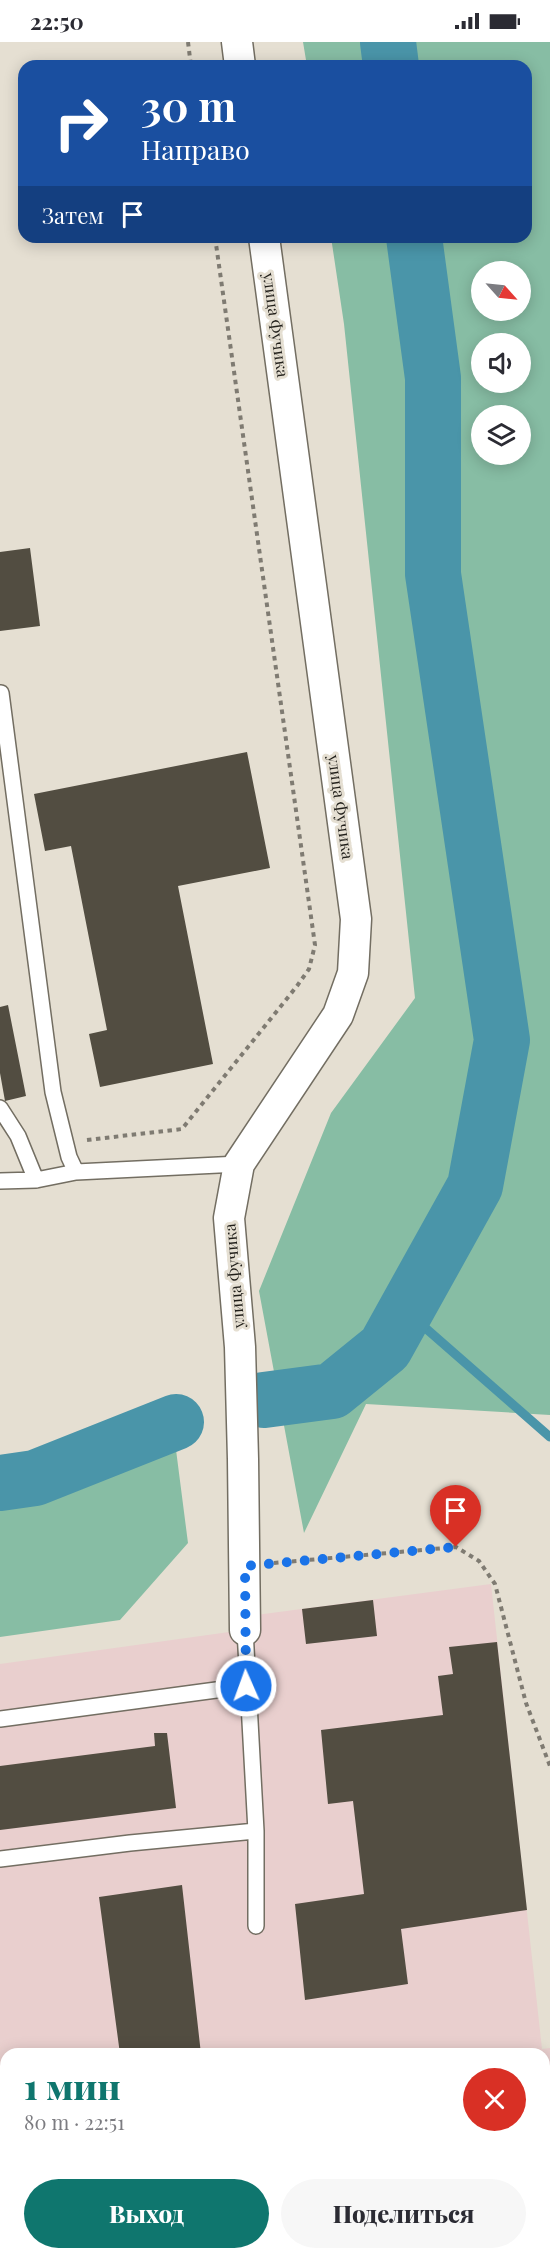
<!DOCTYPE html>
<html lang="ru">
<head>
<meta charset="utf-8">
<style>
	:root { --surface:#fff; --page:#f7f7f7; --text:#2b2b33; --muted:#7c7c81; --accent:#0f766e }
	body { margin:0; font-family:"Playfair Display",serif; background:var(--page); color:var(--text); height:100vh; display:flex; flex-direction:column; font-size:22px; white-space:nowrap }
	* { box-sizing:border-box; margin:0 }
	p { font-size:20px; color:var(--muted) }
	.icon { flex:none; width:33px; height:33px; fill:none; stroke:currentColor; stroke-width:2; stroke-linecap:round; stroke-linejoin:round }
	.map { position:relative; flex:1; overflow:hidden }
	.side { position:absolute; left:0px; top:2006px; width:550px; height:212px; display:flex; flex-direction:column; background:var(--surface); border-radius:18px 18px 0 0; box-shadow:0 3px 15px #0003 }
	.side>* { flex:none }
	.banner { position:absolute; left:18px; top:18px; width:514px; height:183px; border-radius:18px; box-shadow:0 3px 15px #0003; background:#1a4fa0; color:#fff; overflow:hidden }
	.needle { width:39px; rotate:117deg }
	.fabs { position:absolute; left:471px; top:219px; display:grid; gap:12px }
	.fabs a { display:grid; place-items:center; width:60px; height:60px; border-radius:50%; background:var(--surface); box-shadow:0 3px 15px #0003; font-size:30px }
	.pin { position:absolute; display:grid; place-items:center; width:51px; height:51px; color:#fff; margin:-62px -26px; border-radius:50% 50% 50% 0; rotate:-45deg; box-shadow:0 0 6px #0007 }
	.pin .icon { rotate:45deg }
	.me { position:absolute; width:66px; margin:-33px; rotate:358deg; stroke-linejoin:round; filter:drop-shadow(0 0 4px #0008) }
	.turn { display:flex; align-items:center; gap:21px; height:126px; padding:0 24px; font-size:27px }
	.turn .icon { width:78px; height:78px; stroke-width:2.5 }
	.turn b { display:block; font-size:42px; line-height:51px }
	.then { display:flex; align-items:center; height:57px; padding:0 24px; background:#0003; gap:12px; font-size:22px }
	.round { display:grid; place-items:center; flex:none; width:63px; height:63px; border-radius:32px; background:var(--page) }
	.summary { display:flex; align-items:center; justify-content:space-between; height:102px; padding:0 24px }
	h1 { font-size:36px; font-weight:800; line-height:45px; color:var(--accent) }
	.primary-button { display:flex; gap:12px; margin-top:auto; padding:12px 24px }
	.primary-button a { flex:1; height:69px; border-radius:36px; background:var(--accent); color:#fff; font-size:24px; font-weight:800; line-height:69px; text-align:center }
	.primary-button a+a { background:var(--page); color:var(--text) }
	.status { display:flex; justify-content:space-between; align-items:center; height:42px; padding:0 30px; background:var(--surface); direction:ltr }
	.status svg { height:16px; fill:currentColor }
	.map>svg:first-child { display:block }
	.industrial { fill:#e9cfce; fill-rule:evenodd }
	.green { fill:#87bda4; fill-rule:evenodd }
	.lines { fill:none; stroke-linecap:round; stroke-linejoin:round }
	.stream { stroke:#4a95a9; stroke-width:9 }
	.river { stroke:#4a95a9; stroke-width:56 }
	.building { fill:#524d41 }
	.service-casing { stroke:#736e62; stroke-width:18 }
	.minor-casing { stroke:#736e62; stroke-width:33 }
	.path { stroke:#7f7b72; stroke-width:4; stroke-dasharray:4.5 4.5; stroke-linecap:butt }
	.service { stroke:#fff; stroke-width:15 }
	.minor { stroke:#fff; stroke-width:30 }
	.route { stroke:#1a73e8; stroke-width:10; stroke-dasharray:0 18 }
	.labels { text-anchor:middle; stroke-width:6; stroke-linejoin:round; paint-order:stroke }
	.street-label { font-size:16px; fill:#211f1a; stroke:#e5dfd2 }
</style>
</head>
<body>
<div class="status"><b>22:50</b><svg viewBox="0 0 49 12"><path d="M0 12V9h3v3zM5 12V6h3v6zM10 12V3h3v9zM15 12V0h3v12zM26 1h20v11H26zM47 4h2v5h-2z"/></svg></div>
<div class="map">
<svg width="550" height="2216" viewBox="0 0 550 2216">
	<rect width="100%" height="100%" fill="#e5dfd2"/>
	<path class="industrial" d="M491,1542L542,2007L550,2006V2216H0V1622L257,1586L256,1573ZM6,2012H544V2211H6Z"/>
	<path class="green" d="M303,0H550V1373L366,1362L304,1491L259,1249L331,1071L415,956L344,282L331,195H526V24H307ZM482,230H520V268H482ZM482,302H520V340H482ZM482,374H520V412H482Z
		M175,1400L188,1501L120,1578L0,1595V1456Z"/>
	<g class="lines">
		<path class="stream" d="M406,1269L550,1395"/>
		<path class="river" d="M388,0L391,24
			M264,1358L332,1349L385,1306L475,1144L502,998L433,532V336L414,195
			M0,1441L35,1436L176,1380"/>
	</g>
	<path class="building" d="M30,506L40,584L0,589V510Z
		M247,710L270,826L178,844L213,1022L100,1045L89,992L107,988L71,804L45,809L34,752Z
		M8,963L26,1054L5,1059L0,1031V965Z
		M373,1558L377,1594L306,1602L302,1567Z
		M497,1600L527,1868L401,1887L408,1942L305,1958L295,1862L364,1852L353,1759L328,1762L321,1688L443,1673L438,1634L453,1632L449,1605Z
		M154,1691H167L176,1766L0,1788V1724L155,1704Z
		M182,1843L201,2012H120L99,1855Z
		M30,2211H224V2216H31Z"/>
	<g class="lines">
		<defs>
			<path id="service" d="M1,651L53,1050L69,1115L76,1130L239,1122
				M0,1066L18,1094L36,1138
				M0,1139L36,1138L76,1130
				M245,1588L256,1789V1884
				M0,1677L246,1644
				M0,1817L130,1801L256,1789"/>
			<path id="minor" d="M237,0L240,24
				M245,1588L243,1417L240,1305L229,1176L239,1122L338,973L353,931L356,877L264,195"/>
		</defs>
		<use href="#service" class="service-casing"/>
		<use href="#minor" class="minor-casing"/>
		<path class="path" d="M188,0L191,24
			M87,1098L182,1087L297,944L309,927L315,903L215,195
			M274,1521L456,1505L479,1519L495,1542L526,1661L550,1724"/>
		<use href="#service" class="service"/>
		<use href="#minor" class="minor"/>
	</g>
	<g class="lines">
		<path class="route" d="M246,1644L245,1524L456,1505"/>
	</g>
	<g class="labels">
		<g class="street-label">
			<text transform="translate(276 283) rotate(82)" y="6">улица Фучика</text>
			<text transform="translate(341 765) rotate(82)" y="6">улица Фучика</text>
			<text transform="translate(234 1234) rotate(-95)" y="6">улица Фучика</text>
		</g>
	</g>
</svg>
<div class="fabs">
<a><svg class="needle" viewBox="-14 -14 28 28"><path d="M0-13l5 13h-10z" fill="#e53935"/><path d="M0 13l5-13h-10z" fill="#7c7c81"/></svg></a>
<a><svg class="icon" aria-label="sound" viewBox="0 0 24 24"><path d="M4 9h4l5-4v14l-5-4H4zM17 9q2 3 0 6"/></svg></a>
<a><svg class="icon" aria-label="layers" viewBox="0 0 24 24"><path d="M12 4l9 5-9 5-9-5zM3 14l9 5 9-5"/></svg></a>
</div>
<div class="pin" style="left:456px;top:1505px;background:#d93025"><svg class="icon" aria-label="arrive" viewBox="0 0 24 24"><path d="M6 21V4h12l-3 4 3 4H6"/></svg></div>
<svg class="me" style="left:246px;top:1644px" viewBox="-20 -20 40 40"><circle r="17" fill="#1a73e8" stroke="#fff" stroke-width="3"/><path d="M0-11L8 9 0 5-8 9z" fill="#fff"/></svg>
<div class="banner">
<div class="turn"><svg class="icon" aria-label="right" viewBox="0 0 24 24"><path d="M7 20v-9h11M14 6l5 5-5 5"/></svg><div><b>30 m</b>Направо</div></div>
<div class="then">Затем<svg class="icon" aria-label="arrive" viewBox="0 0 24 24"><path d="M6 21V4h12l-3 4 3 4H6"/></svg></div>
</div>
<section class="side">
<div class="summary"><div><h1>1 мин</h1><p>80 m · 22:51</p></div><a class="round" style="background:#d93025;color:#fff"><svg class="icon" aria-label="close" viewBox="0 0 24 24"><path d="M6 6l12 12M18 6L6 18"/></svg></a></div>
<div class="primary-button"><a>Выход</a><a>Поделиться</a></div>
</section>
</div>
</body>
</html>
